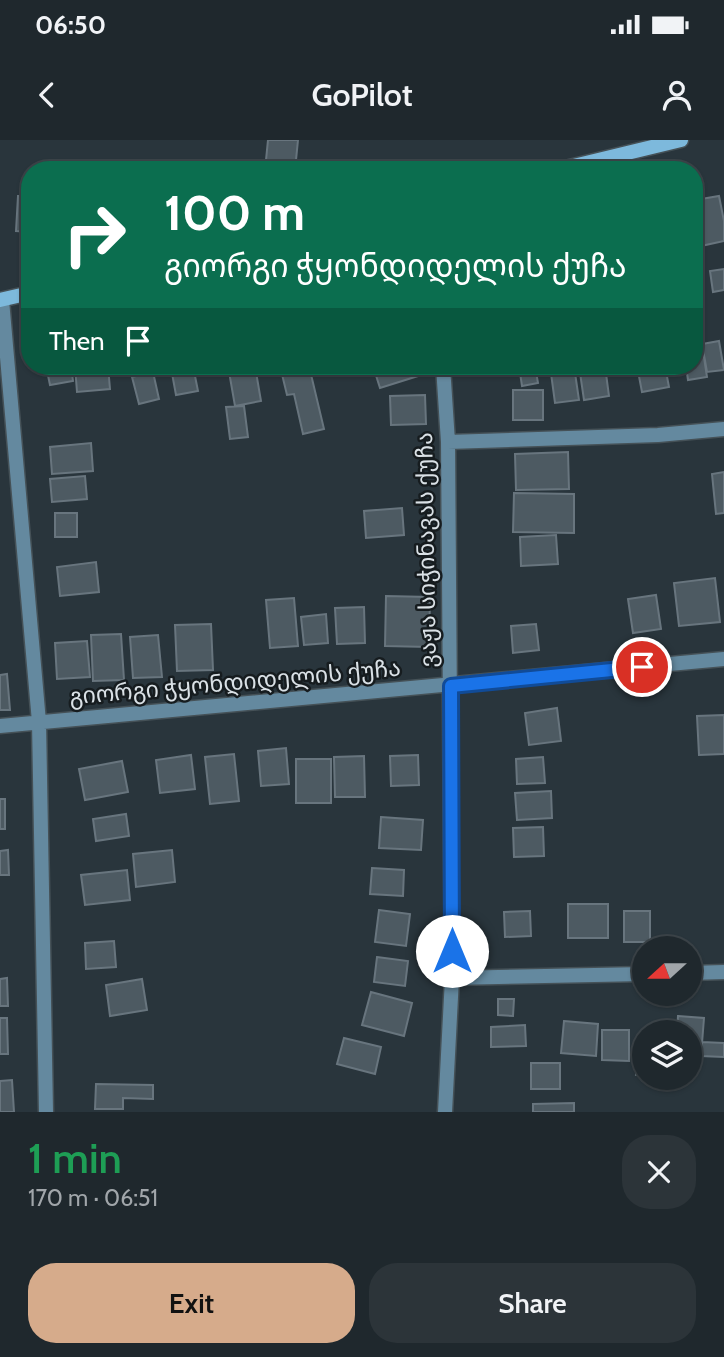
<!DOCTYPE html>
<html lang="en">
<head>
<meta charset="utf-8">
<style>
	:root { --surface:#1f282d; --page:#2c3439; --text:#f1f3f6; --muted:#a1a6aa; --line:#3c4449; --accent:#d6ab8b }
	body { margin:0; font-family:Cabin,"Noto Sans Georgian",sans-serif; background:var(--page); color:var(--text); height:100vh; display:flex; flex-direction:column; font-size:26px; white-space:nowrap }
	* { box-sizing:border-box; margin:0 }
	p { font-size:23px; color:var(--muted) }
	.icon { flex:none; width:38px; height:38px; fill:none; stroke:currentColor; stroke-width:2; stroke-linecap:round; stroke-linejoin:round }
	.map { position:relative; height:972px; overflow:hidden }
	.panel { display:flex; flex-direction:column; background:var(--surface); flex:1 }
	.panel>* { flex:none }
	.top-card { position:absolute; left:21px; top:21px; width:682px; height:214px; border-radius:28px; box-shadow:0 2px 5px #0004,0 0 0 2px var(--line); background:#0b6e4f; color:#fff; overflow:hidden }
	.needle { width:46px; rotate:249deg }
	.controls { position:absolute; left:632px; top:796px; display:grid; gap:14px }
	.controls a { display:grid; place-items:center; width:70px; height:70px; border-radius:50%; background:var(--surface); box-shadow:0 2px 5px #0004,0 0 0 2px var(--line); font-size:35px }
	.pin { position:absolute; display:grid; place-items:center; width:60px; height:60px; color:#fff; margin:-30px; border:4px solid #fff; border-radius:50%; box-shadow:0 2px 7px #0007 }
	.me { position:absolute; width:77px; margin:-38px; rotate:0deg; stroke-linejoin:round; filter:drop-shadow(0 0 5px #0008) }
	.turn { display:flex; align-items:center; gap:24px; height:147px; padding:0 28px; font-size:32px }
	.turn .icon { width:91px; height:91px; stroke-width:2.5 }
	.turn b { display:block; font-size:49px; line-height:60px }
	.then { display:flex; align-items:center; height:66px; padding:0 28px; background:#0003; gap:14px; font-size:26px }
	.round { display:grid; place-items:center; flex:none; width:74px; height:74px; border-radius:28px; background:var(--page) }
	.overview { display:flex; align-items:center; justify-content:space-between; height:119px; padding:0 28px }
	h1 { font-size:42px; font-weight:600; line-height:52px; color:#1e9e55 }
	.action { display:flex; gap:14px; margin-top:auto; padding:14px 28px }
	.action a { flex:1; height:80px; border-radius:28px; background:var(--accent); color:#111; font-size:28px; font-weight:600; line-height:80px; text-align:center }
	.action a+a { background:var(--page); color:var(--text) }
	.status { display:flex; justify-content:space-between; align-items:center; height:49px; padding:0 35px; background:var(--surface); direction:ltr }
	.status svg { height:19px; fill:currentColor }
	header { display:flex; justify-content:space-between; align-items:center; height:91px; padding:0 28px; background:var(--surface); font-size:32px; font-weight:600 }
	.map>svg:first-child { display:block }
	.building { fill:#4d5a62; stroke:#68757e; stroke-width:2 }
	.lines { fill:none; stroke-linecap:round; stroke-linejoin:round }
	.minor-casing { stroke:#455157; stroke-width:17 }
	.secondary-casing { stroke:#455157; stroke-width:17 }
	.minor { stroke:#64899f; stroke-width:14 }
	.secondary { stroke:#7db9dc; stroke-width:14 }
	.route-casing { stroke:#114b97; stroke-width:18 }
	.route { stroke:#1a73e8; stroke-width:12 }
	.labels { text-anchor:middle; stroke-width:5; stroke-linejoin:round; paint-order:stroke }
	.street-label { font-size:23px; fill:#dae1e6; stroke:#161c1f }
</style>
</head>
<body>
<div class="status"><b>06:50</b><svg viewBox="0 0 49 12"><path d="M0 12V9h3v3zM5 12V6h3v6zM10 12V3h3v9zM15 12V0h3v12zM26 1h20v11H26zM47 4h2v5h-2z"/></svg></div>
<header><svg class="icon" aria-label="back" viewBox="0 0 24 24"><path d="M15 5l-7 7 7 7"/></svg>GoPilot<svg class="icon" aria-label="person" viewBox="0 0 24 24"><circle cx="12" cy="8" r="4"/><path d="M4 21q1-7 8-7t8 7"/></svg></header>
<div class="map">
<svg width="724" height="972" viewBox="0 0 724 972">
	<rect width="100%" height="100%" fill="#29353c"/>
	<path class="building" d="M268,0H298L295,30H265Z
		M18,56H30V92L16,91Z
		M719,56L724,81V101L701,106L695,76V60Z
		M724,129V150L713,152L710,131Z
		M719,201L724,230L707,232L702,204Z
		M702,204L707,237L688,240L686,226H695V205Z
		M46,226H71L73,241L50,245Z
		M75,226H108L110,249L77,252Z
		M193,226L198,251L176,255L171,228Z
		M228,226H255L261,261L235,266Z
		M280,226H309L324,289L303,294L294,254L287,255Z
		M373,226H415L418,236L380,248Z
		M519,226H535L538,243L522,246Z
		M550,226H574L579,260L555,263Z
		M579,226H605L609,256L584,260Z
		M637,226H665L669,247L642,252Z
		M153,232L159,259L139,264L132,237Z
		M513,250H543V280H513Z
		M425,255L426,284L391,285L390,256Z
		M244,266L248,297L230,299L226,267Z
		M91,303L93,331L52,334L50,307Z
		M568,312L569,349L516,350L515,314Z
		M724,332V373L716,374L712,334Z
		M85,336L87,359L52,362L50,339Z
		M514,353L574,354V393L513,392Z
		M402,368L404,395L366,398L364,371Z
		M55,373H77V397H55Z
		M556,395L558,424L521,426L520,397Z
		M96,422L99,452L60,456L57,427Z
		M715,438L720,482L679,486L674,443Z
		M656,455L661,489L633,493L628,459Z
		M386,456L430,457L429,507L385,506Z
		M294,458L298,506L270,508L266,460Z
		M364,467L365,503L337,504L335,468Z
		M326,474L328,503L304,505L301,477Z
		M211,484L213,530L177,531L175,485Z
		M536,484L539,510L513,513L511,486Z
		M121,494L124,540L93,541L91,495Z
		M158,495L162,537L133,538L130,497Z
		M87,501L90,537L57,539L55,503Z
		M7,534L10,570H0V535Z
		M557,568L561,601L529,605L525,573Z
		M724,575V614L699,615L697,576Z
		M286,608L289,644L261,646L258,611Z
		M234,614L239,661L210,664L205,617Z
		M191,615L195,649L160,653L156,620Z
		M418,615L419,645L391,646L390,616Z
		M364,616L365,657H335L334,617Z
		M543,617L545,643L517,644L516,619Z
		M296,619H331V663H296Z
		M122,621L128,652L85,660L79,629Z
		M551,651L552,678L517,680L515,653Z
		M0,659H5V689H0Z
		M126,674L129,696L96,701L93,679Z
		M381,677L423,680L421,710L379,708Z
		M543,687L544,716L514,717L513,688Z
		M8,710L9,735H0V711Z
		M172,710L175,742L136,747L133,714Z
		M372,728L404,730L403,756L370,754Z
		M127,730L130,760L85,765L81,735Z
		M568,764H608V798H568Z
		M379,770L410,774L406,806L375,802Z
		M530,771L531,796L505,797L504,772Z
		M624,771H650V802H624Z
		M114,801L116,827L86,829L85,803Z
		M377,817L408,821L405,846L374,842Z
		M7,838L8,866H0V839Z
		M142,839L147,870L110,876L106,845Z
		M371,852L412,863L404,896L362,885Z
		M498,859H514L513,876L498,875Z
		M678,876L704,878L701,916L690,915V892H677Z
		M0,878H7L8,914H0Z
		M564,881L598,884L596,916L561,913Z
		M525,885L526,906L491,907V887Z
		M602,890H629V921L602,920Z
		M344,898L381,907L375,934L337,924Z
		M702,902L724,903V917L701,916Z
		M638,910H644V936L636,935Z
		M531,923H560V949H531Z
		M12,940L14,972H0V941Z
		M96,944L153,945V959L123,958V969H95Z
		M574,963V972H533V964Z"/>
	<g class="lines">
		<defs>
			<path id="minor" d="M2,160L39,582L46,972
				M443,226L448,302L452,838L445,972
				M448,302L658,295L724,289
				M0,586L724,519
				M690,833L724,832
				M452,838L644,834"/>
			<path id="secondary" d="M557,30L681,0
				M0,160L30,153"/>
		</defs>
		<use href="#minor" class="minor-casing"/>
		<use href="#secondary" class="secondary-casing"/>
		<use href="#minor" class="minor"/>
		<use href="#secondary" class="secondary"/>
	</g>
	<g class="lines">
		<defs>
			<path id="route" d="M452,811L451,546L642,527"/>
		</defs>
		<use href="#route" class="route-casing"/>
		<use href="#route" class="route"/>
	</g>
	<g class="labels">
		<g class="street-label">
			<text transform="translate(426 410) rotate(-91)" y="8">ვაჟა სიჭინავას ქუჩა</text>
			<text transform="translate(235 542) rotate(-5)" y="8">გიორგი ჭყონდიდელის ქუჩა</text>
		</g>
	</g>
</svg>
<div class="controls">
<a><svg class="needle" viewBox="-14 -14 28 28"><path d="M0-13l5 13h-10z" fill="#e53935"/><path d="M0 13l5-13h-10z" fill="#a1a6aa"/></svg></a>
<a><svg class="icon" aria-label="layers" viewBox="0 0 24 24"><path d="M12 4l9 5-9 5-9-5zM3 14l9 5 9-5"/></svg></a>
</div>
<div class="pin" style="left:642px;top:527px;background:#d93025"><svg class="icon" aria-label="arrive" viewBox="0 0 24 24"><path d="M6 21V4h12l-3 4 3 4H6"/></svg></div>
<svg class="me" style="left:452px;top:811px" viewBox="-20 -20 40 40"><circle r="19" fill="#fff"/><path d="M0-13L10 11 0 6-10 11z" fill="#1a73e8"/></svg>
<div class="top-card">
<div class="turn"><svg class="icon" aria-label="right" viewBox="0 0 24 24"><path d="M7 20v-9h11M14 6l5 5-5 5"/></svg><div><b>100 m</b>გიორგი ჭყონდიდელის ქუჩა</div></div>
<div class="then">Then<svg class="icon" aria-label="arrive" viewBox="0 0 24 24"><path d="M6 21V4h12l-3 4 3 4H6"/></svg></div>
</div>
</div>
<section class="panel">
<div class="overview"><div><h1>1 min</h1><p>170 m · 06:51</p></div><a class="round"><svg class="icon" aria-label="close" viewBox="0 0 24 24"><path d="M6 6l12 12M18 6L6 18"/></svg></a></div>
<div class="action"><a>Exit</a><a>Share</a></div>
</section>
</body>
</html>
